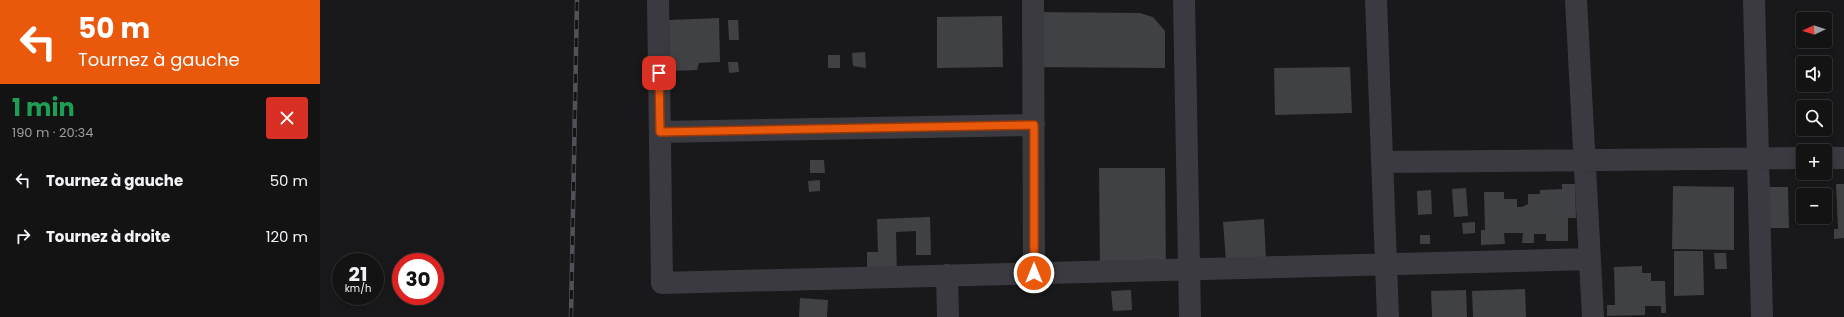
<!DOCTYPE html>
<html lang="fr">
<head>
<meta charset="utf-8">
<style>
	:root { --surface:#131314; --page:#202022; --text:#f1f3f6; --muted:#9d9ea0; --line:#323234 }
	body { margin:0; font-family:Poppins,sans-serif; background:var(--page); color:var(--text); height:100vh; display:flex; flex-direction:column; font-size:15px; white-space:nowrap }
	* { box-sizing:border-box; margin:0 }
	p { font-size:13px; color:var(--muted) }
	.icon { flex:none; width:22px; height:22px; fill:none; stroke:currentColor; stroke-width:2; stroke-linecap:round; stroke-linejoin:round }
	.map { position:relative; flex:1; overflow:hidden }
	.drawer { display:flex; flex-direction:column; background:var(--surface); width:320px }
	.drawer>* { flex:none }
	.banner { background:#ea580c; color:#fff; overflow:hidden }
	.needle { width:26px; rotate:266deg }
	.tools { position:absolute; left:1476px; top:12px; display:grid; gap:8px }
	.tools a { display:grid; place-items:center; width:36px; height:36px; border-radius:4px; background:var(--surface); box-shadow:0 2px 10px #0003,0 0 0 1px var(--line); font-size:20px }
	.speed { position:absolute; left:12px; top:253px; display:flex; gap:8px; font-size:20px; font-weight:700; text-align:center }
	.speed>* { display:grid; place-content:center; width:52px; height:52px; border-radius:50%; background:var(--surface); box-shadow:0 2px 10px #0003,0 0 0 1px var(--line); line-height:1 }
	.speed small { font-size:10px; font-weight:400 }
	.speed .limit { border:6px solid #d22; background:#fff; color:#111 }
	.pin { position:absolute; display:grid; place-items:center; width:34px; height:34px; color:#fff; margin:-17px; border-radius:8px; box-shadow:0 2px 6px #0006 }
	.me { position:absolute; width:44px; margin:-22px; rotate:0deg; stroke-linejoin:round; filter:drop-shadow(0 0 3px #0008) }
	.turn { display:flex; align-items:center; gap:14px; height:84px; padding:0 12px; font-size:18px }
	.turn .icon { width:52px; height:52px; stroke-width:2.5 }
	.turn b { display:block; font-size:28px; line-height:34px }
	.round { display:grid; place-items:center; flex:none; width:42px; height:42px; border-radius:4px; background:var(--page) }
	.summary { display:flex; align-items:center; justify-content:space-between; height:68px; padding:0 12px }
	h1 { font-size:24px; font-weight:700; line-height:30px; color:#1e9e55 }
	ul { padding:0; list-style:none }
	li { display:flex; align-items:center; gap:12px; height:56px; padding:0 12px }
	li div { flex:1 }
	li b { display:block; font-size:15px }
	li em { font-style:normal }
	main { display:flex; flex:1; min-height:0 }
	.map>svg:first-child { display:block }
	.building { fill:#404145 }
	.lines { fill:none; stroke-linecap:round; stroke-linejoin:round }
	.minor { stroke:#3a3a40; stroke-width:22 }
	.rail-casing { stroke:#515259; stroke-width:4.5 }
	.rail { stroke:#141416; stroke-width:3; stroke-dasharray:9; stroke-linecap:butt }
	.route-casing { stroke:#983908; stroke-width:10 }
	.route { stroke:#ea580c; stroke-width:7 }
</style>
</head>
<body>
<main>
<section class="drawer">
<div class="banner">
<div class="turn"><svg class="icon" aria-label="left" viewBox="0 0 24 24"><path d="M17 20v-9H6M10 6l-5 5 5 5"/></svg><div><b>50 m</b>Tournez à gauche</div></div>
</div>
<div class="summary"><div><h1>1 min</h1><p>190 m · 20:34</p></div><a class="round" style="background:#d93025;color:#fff"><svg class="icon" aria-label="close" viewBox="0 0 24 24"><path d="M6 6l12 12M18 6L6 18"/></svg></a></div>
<ul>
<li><svg class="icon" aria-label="left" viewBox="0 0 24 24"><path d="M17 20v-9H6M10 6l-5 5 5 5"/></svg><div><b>Tournez à gauche</b></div><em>50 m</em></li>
<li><svg class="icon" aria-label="right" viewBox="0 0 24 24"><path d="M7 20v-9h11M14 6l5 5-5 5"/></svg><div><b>Tournez à droite</b></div><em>120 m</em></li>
</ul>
</section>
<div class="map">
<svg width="1524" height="317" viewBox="0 0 1524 317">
	<rect width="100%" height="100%" fill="#19191b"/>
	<path class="building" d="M710,12L820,13L833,17L845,31V68L709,67Z
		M682,16L683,67L617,68V17Z
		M399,18L400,62L379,63L377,70L350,71L349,20Z
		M408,20H418L419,40H409Z
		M545,52L546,68L533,66L532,53Z
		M508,55H520V68H508Z
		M408,62H418L419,72L409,73Z
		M1030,67L1032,113L955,115L954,68Z
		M490,160H504L505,173H490Z
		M779,168H845L846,270L780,271Z
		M500,180V191L489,192L488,181Z
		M1242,184H1255L1256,218H1248V241H1226V234H1214V243H1202L1203,233H1184L1185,244L1161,245V230H1165L1164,192H1184V199H1197V207H1202L1208,204V194H1220V190L1242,189Z
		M1516,184H1524V238L1514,239V229H1518Z
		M1353,186L1414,187V250L1352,249Z
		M1446,187H1468L1469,228H1447Z
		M1146,188L1148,216L1134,217L1132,189Z
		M1111,190L1112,214L1098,215L1097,191Z
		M610,217L611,255H596V231L576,232L577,278L547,279V252H558L557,219Z
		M944,219L946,259L906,261L903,222Z
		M1155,222V233L1143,234L1142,223Z
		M1100,235H1110V244H1100Z
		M1354,251H1383L1384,295L1354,296Z
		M1394,253H1406L1407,269H1395Z
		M1322,266V273H1331V281H1345L1346,313H1341V306H1325V315L1287,316V305H1295L1294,267Z
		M1205,289L1206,317H1153L1152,291Z
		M811,290L812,310L793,311L791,291Z
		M1146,290L1147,317H1112L1111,291Z
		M480,298L508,300L507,317H479Z"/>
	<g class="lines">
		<path class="minor" d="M338,0L342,283L1270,259
			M713,0L714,273
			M864,0L870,317
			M1056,0L1068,317
			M1256,0L1273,317
			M1434,0L1442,317
			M340,132L714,125
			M1505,158H1524
			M1062,162L1483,158
			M627,275L628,317"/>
		<defs>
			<path id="rail" d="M251,317L257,0"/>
		</defs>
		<use href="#rail" class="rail-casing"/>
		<use href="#rail" class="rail"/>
	</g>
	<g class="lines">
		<defs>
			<path id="route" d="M339,73L340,132L714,125V273"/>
		</defs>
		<use href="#route" class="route-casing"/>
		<use href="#route" class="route"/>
	</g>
</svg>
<div class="tools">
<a><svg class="needle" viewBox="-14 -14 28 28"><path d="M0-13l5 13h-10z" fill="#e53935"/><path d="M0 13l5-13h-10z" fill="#9d9ea0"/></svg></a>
<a><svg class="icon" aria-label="sound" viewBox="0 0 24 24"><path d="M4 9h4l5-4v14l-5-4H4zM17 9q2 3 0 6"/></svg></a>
<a><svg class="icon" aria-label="search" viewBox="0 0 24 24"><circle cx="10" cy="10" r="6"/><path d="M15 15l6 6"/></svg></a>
<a>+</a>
<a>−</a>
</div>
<div class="speed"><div>21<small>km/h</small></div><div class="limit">30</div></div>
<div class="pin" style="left:339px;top:73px;background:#d93025"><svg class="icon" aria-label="arrive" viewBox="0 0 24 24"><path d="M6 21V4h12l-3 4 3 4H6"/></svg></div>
<svg class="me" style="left:714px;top:273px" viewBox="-20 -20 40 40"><circle r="17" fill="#ea580c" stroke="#fff" stroke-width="3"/><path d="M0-11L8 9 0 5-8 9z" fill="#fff"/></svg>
</div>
</main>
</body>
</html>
